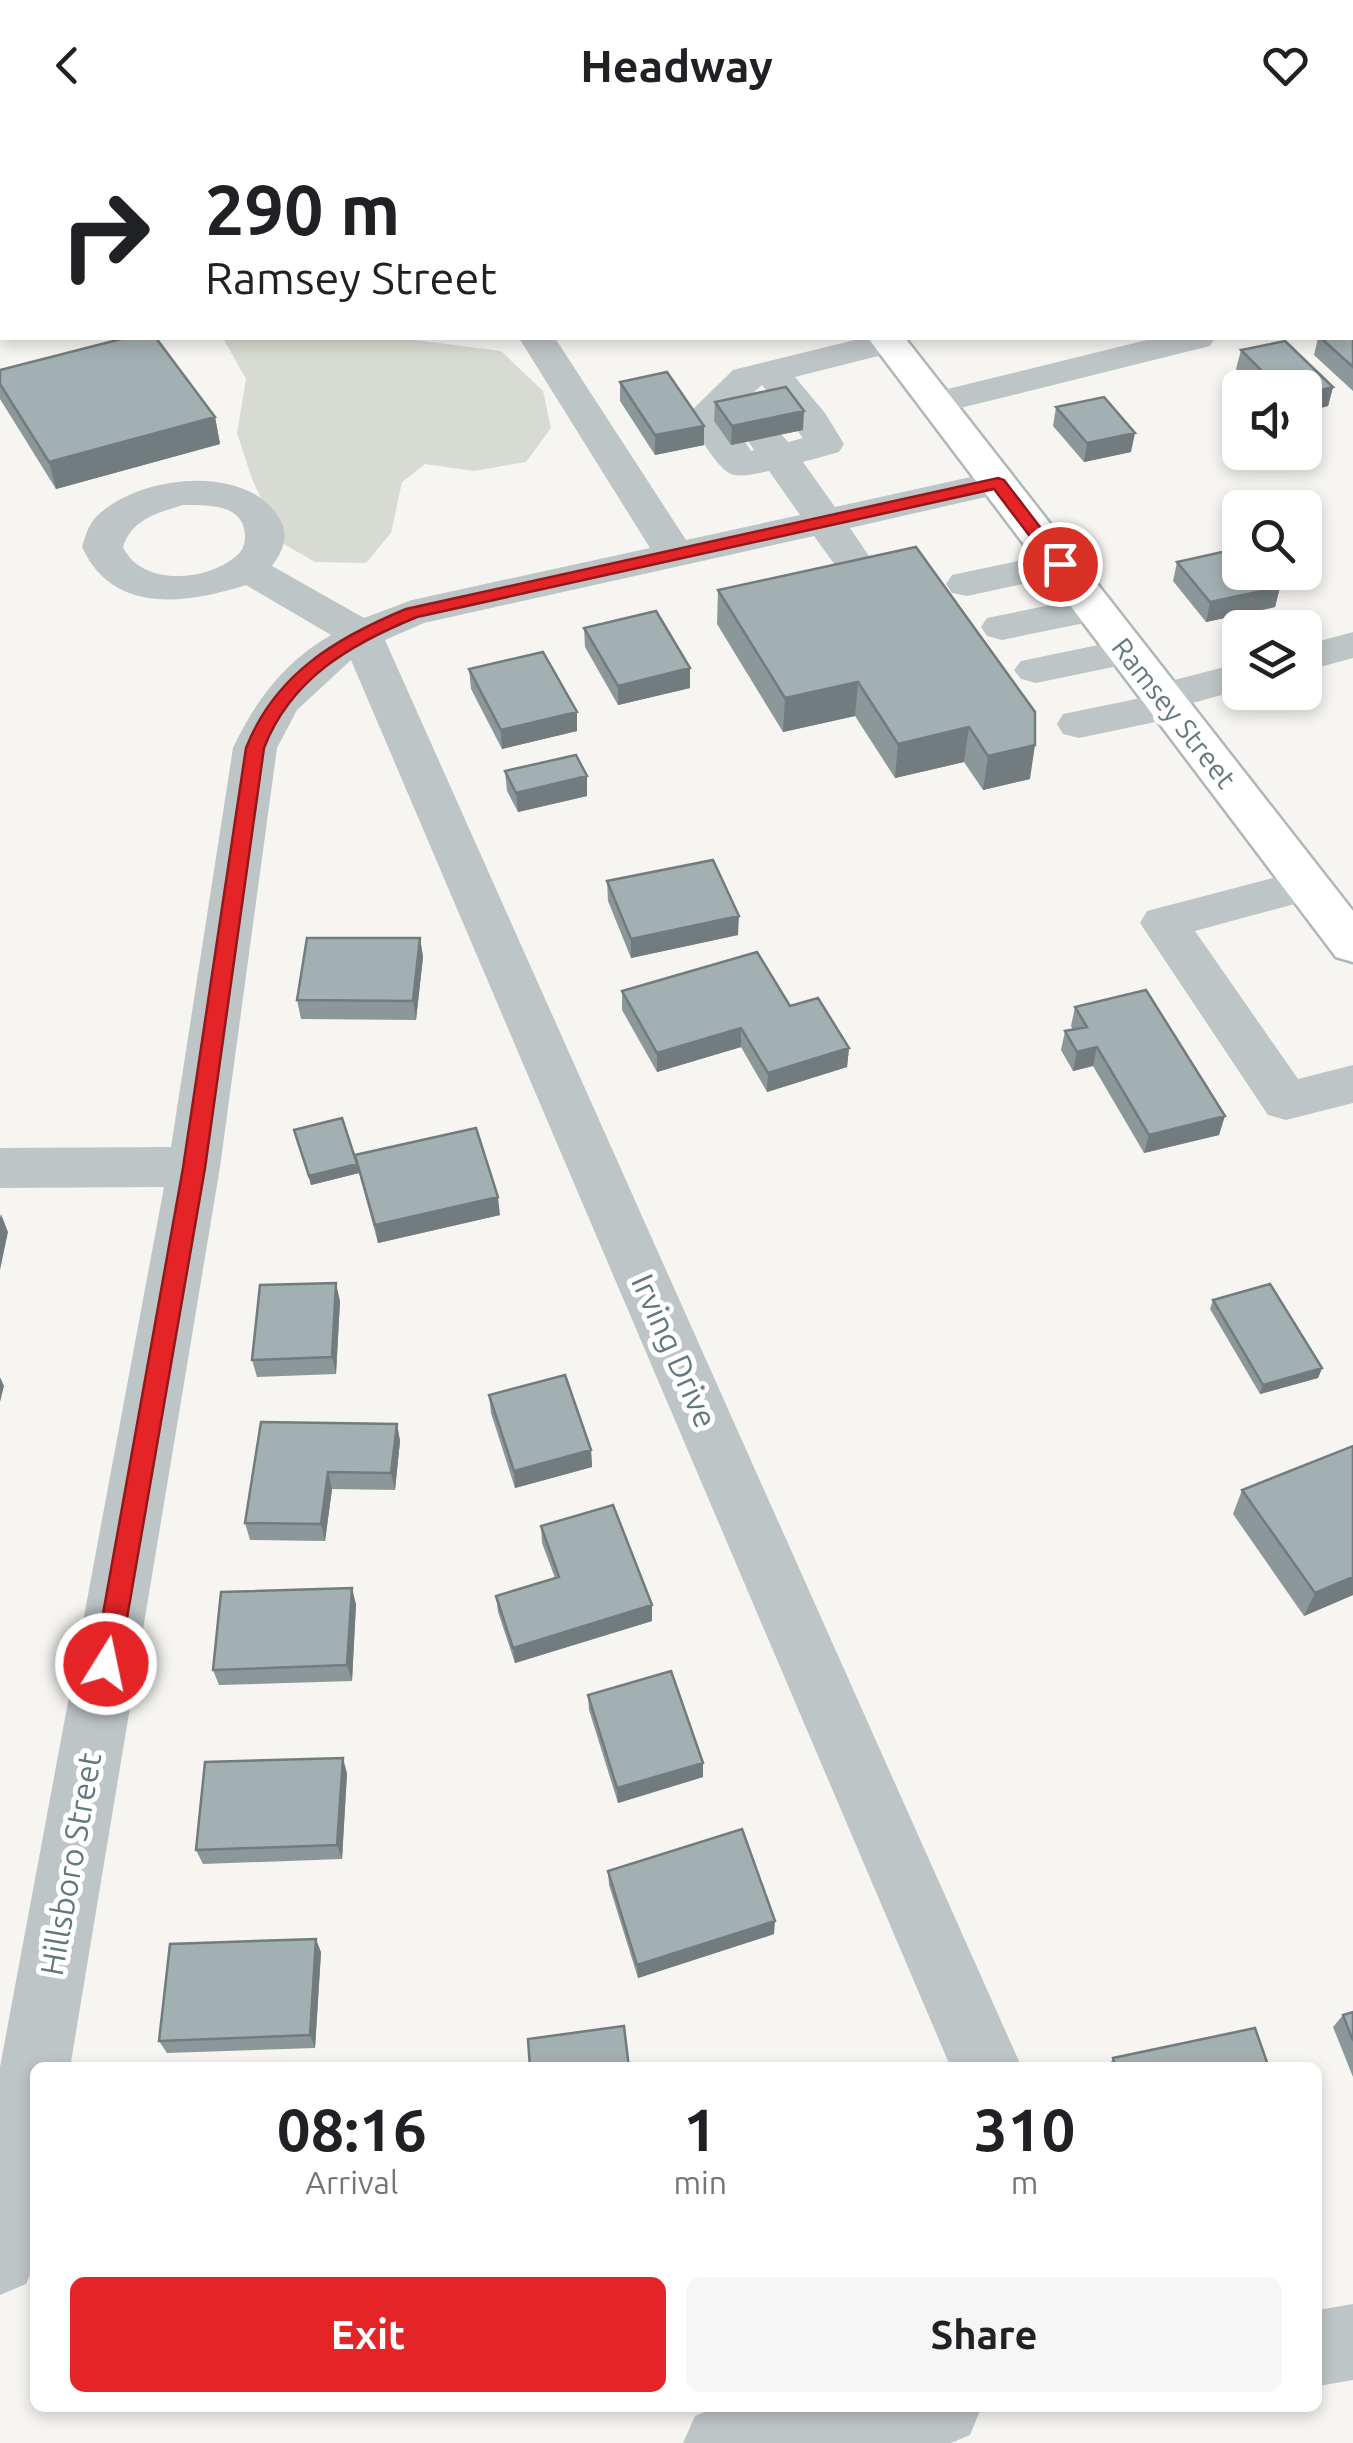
<!DOCTYPE html>
<html lang="en">
<head>
<meta charset="utf-8">
<style>
	:root { --surface:#fff; --page:#f6f6f6; --text:#202124; --muted:#757577; --accent:#e42426 }
	body { margin:0; font-family:Ubuntu,sans-serif; background:var(--page); color:var(--text); height:100vh; display:flex; flex-direction:column; font-size:38px; white-space:nowrap }
	* { box-sizing:border-box; margin:0 }
	p { font-size:32px; color:var(--muted) }
	.icon { flex:none; width:55px; height:55px; fill:none; stroke:currentColor; stroke-width:2; stroke-linecap:round; stroke-linejoin:round }
	.map { position:relative; flex:1; overflow:hidden }
	.panel { position:absolute; left:30px; top:1932px; width:1292px; height:350px; display:flex; flex-direction:column; background:var(--surface); border-radius:15px; box-shadow:0 5px 15px #0003 }
	.panel>* { flex:none }
	.hud { position:absolute; left:0px; top:0px; width:1355px; height:210px; box-shadow:0 5px 15px #0003; background:#fff; color:var(--text); overflow:hidden }
	.tools { position:absolute; left:1222px; top:240px; display:grid; gap:20px }
	.tools a { display:grid; place-items:center; width:100px; height:100px; border-radius:15px; background:var(--surface); box-shadow:0 5px 15px #0003; font-size:50px }
	.pin { position:absolute; display:grid; place-items:center; width:85px; height:85px; color:#fff; margin:-42px; border:5px solid #fff; border-radius:50%; box-shadow:0 2px 10px #0007 }
	.me { position:absolute; width:110px; margin:-55px; rotate:10deg; stroke-linejoin:round; filter:drop-shadow(0 0 8px #0008) }
	.turn { display:flex; align-items:center; gap:35px; height:210px; padding:0 40px; font-size:45px }
	.turn .icon { width:130px; height:130px; stroke-width:2.5 }
	.turn b { display:block; font-size:70px; line-height:85px }
	.eta { display:flex; justify-content:space-evenly; align-items:center; height:170px; text-align:center }
	.eta b { font-size:60px; font-weight:700; line-height:70px }
	.button { display:flex; gap:20px; margin-top:auto; padding:20px 40px }
	.button a { flex:1; height:115px; border-radius:15px; background:var(--accent); color:#fff; font-size:40px; font-weight:700; line-height:115px; text-align:center }
	.button a+a { background:var(--page); color:var(--text) }
	header { display:flex; justify-content:space-between; align-items:center; height:130px; padding:0 40px; background:var(--surface); font-size:45px; font-weight:700 }
	.map>svg:first-child { display:block }
	.green { fill:#d7dbd1 }
	.lines { fill:none; stroke-linecap:round; stroke-linejoin:round }
	.major-casing { stroke:#b0b7b9; stroke-width:5 }
	.minor { fill:#bec5c7; fill-rule:evenodd }
	.major { fill:#fff; fill-rule:evenodd }
	.wall { fill:#8c9799 }
	.shaded-wall { fill:#727b7d }
	.building { fill:#a3b0b2; stroke:#727b7d; stroke-width:2.5 }
	.route { fill:#e42426; stroke:#941719; stroke-width:2.5 }
	.labels { text-anchor:middle; stroke-width:10; stroke-linejoin:round; paint-order:stroke }
	.far-street-label { font-size:28px; fill:#60787e; stroke:#fff }
	.street-label { font-size:32px; fill:#60787e; stroke:#fff }
</style>
</head>
<body>
<header><svg class="icon" aria-label="back" viewBox="0 0 24 24"><path d="M15 5l-7 7 7 7"/></svg>Headway<svg class="icon" aria-label="heart" viewBox="0 0 24 24"><path d="M12 20l-8-8c-3-5 5-10 8-4 3-6 11-1 8 4z"/></svg></header>
<div class="map">
<svg width="1353" height="2313" viewBox="0 0 1353 2313">
	<rect width="100%" height="100%" fill="#f6f5f2"/>
	<path class="green" d="M223,208H399L501,221L543,261L551,298L526,332L474,341L425,334L402,352L391,403L366,433L315,432L282,413L252,349L237,303L246,249Z"/>
	<g class="lines">
		<defs>
			<path id="major" d="M711,0H744L745,2H712Z
				M868,208H905L1353,781V832L1336,827Z"/>
		</defs>
		<use href="#major" class="major-casing"/>
		<path class="minor" d="M1352,158H1353V180H1352Z
			M519,208H555L686,410L800,385L769,341C757,343 740,349 729,343C716,336 692,297 689,283L733,240L863,208H904L907,212L902,220L795,247L825,283L844,314L839,322L803,332L835,377L998,341L1012,345L1018,353L1012,361L850,398L869,426L863,435L849,438L835,435L814,406L424,493L385,510L1022,1938H951L351,530L297,580L277,618L220,1037L70,1938H35V2133L26,2154L0,2165V1937L164,1057L0,1058V1018L171,1017L233,618C255,571 285,531 331,505L246,455C186,474 113,485 82,417C85,407 88,396 95,388C135,346 243,332 278,386C290,404 284,420 272,436L364,488L412,470L650,418ZM762,255L803,308L788,312C777,298 769,295 751,300L746,308L754,320L751,321L728,285ZM183,375C206,375 245,373 245,407C245,415 242,422 235,427C205,452 141,456 123,417C132,389 157,383 183,375Z
			M1155,208H1215L1210,216L936,284L923,281L917,273L923,265Z
			M1060,422L1074,425L1080,434L1074,443L967,466L952,463L946,454L952,445Z
			M1094,466L1109,470L1115,479L1109,488L1002,510L987,506L981,497L987,488Z
			M1353,502V528L1305,541V515Z
			M1127,509L1142,513L1148,522L1142,531L1036,553L1021,549L1014,540L1021,531Z
			M1240,533V560L1189,574L1184,586L1079,608L1063,604L1057,594L1063,584L1141,568L1147,557Z
			M1307,739L1324,744L1331,755L1324,766L1195,801L1298,949L1353,935V973L1286,990L1268,985L1140,793L1147,781Z
			M1353,2174V2250L1318,2256V2180Z
			M714,2278H981L970,2305L951,2313H683L695,2286Z"/>
		<use href="#major" class="major"/>
	</g>
	<path class="wall" d="M916,0H984L983,2H919Z
		M1353,198V261L1314,225L1318,208H1352Z
		M1285,211L1333,257L1328,276L1305,282V258H1255L1236,239L1241,220Z
		M0,240L215,287L220,314L56,359L0,269Z
		M620,252L704,315L655,325L620,271Z
		M715,272L803,300L731,315L714,291Z
		M1056,277L1131,322L1084,332L1053,296Z
		M916,417L1030,649L983,660L964,632L895,648L855,586L783,602L717,494L718,460Z
		M1177,432L1280,457L1275,477L1206,492L1173,451Z
		M584,498L690,538V558L618,575L585,517Z
		M469,539L577,601L502,619L471,559Z
		M505,641L587,666L518,682L507,661Z
		M607,751L738,805L631,828L608,771Z
		M420,808L423,827L416,890L301,889L297,870Z
		M622,861L790,876L849,918L847,937L767,962L741,917L657,942L622,880Z
		M1075,877L1219,1005L1144,1023L1093,936L1073,941L1061,920L1065,901L1073,900L1071,896Z
		M294,1000L357,1034L500,1085L378,1113L359,1043L311,1055Z
		M1213,1170L1322,1238L1318,1248L1260,1264L1210,1179Z
		M340,1171L336,1244L257,1247L252,1230Z
		M489,1265L591,1320L592,1337L515,1358L491,1283Z
		M397,1294L400,1311L395,1360L332,1359L325,1411L250,1410L245,1393Z
		M1242,1360L1353,1465L1304,1486L1233,1384Z
		M541,1396L652,1475V1491L515,1533L498,1482L496,1466L555,1448L542,1413Z
		M356,1474L352,1551L219,1555L213,1540Z
		M588,1565L703,1647L618,1673L589,1580Z
		M347,1643L342,1729L203,1734L196,1720Z
		M608,1741L774,1804L638,1848L609,1755Z
		M321,1822L315,1918L167,1923L159,1911Z
		M1353,1882V1947L1333,1897L1343,1885Z
		M1113,1928L1269,1938H1108Z"/>
	<path class="shaded-wall" d="M934,0H984L983,2H934Z
		M0,52H2V78L0,79Z
		M0,119H2V147L0,148Z
		M1333,257L1328,276L1305,282V264Z
		M804,281L803,300L731,315L732,296Z
		M215,287L220,314L56,359L49,332Z
		M704,296V315L655,325V305Z
		M1135,303L1131,322L1084,332L1087,313Z
		M1280,457L1275,477L1206,492L1210,472Z
		M690,538V558L618,575V556Z
		M858,552L855,586L783,602L785,568Z
		M577,582V601L502,619L501,600Z
		M969,597L964,632L895,648L898,614Z
		M1035,615L1030,649L983,660L988,626Z
		M587,646V666L518,682L516,663Z
		M739,786L738,805L631,828V809Z
		M420,808L423,827L416,890L413,871Z
		M741,898V917L657,942V923Z
		M1097,917L1093,936L1073,941L1077,922Z
		M849,918L847,937L767,962L768,943Z
		M1225,986L1219,1005L1144,1023L1149,1005Z
		M357,1034L359,1043L311,1055L309,1046Z
		M498,1067L500,1085L378,1113L375,1095Z
		M1,1084L8,1102L0,1140V1088Z
		M336,1153L340,1171L336,1244L332,1227Z
		M1322,1238L1318,1248L1260,1264L1263,1255Z
		M0,1247L4,1256L0,1272Z
		M397,1294L400,1311L395,1360L391,1343Z
		M591,1320L592,1337L515,1358L514,1341Z
		M328,1342L332,1359L325,1411L321,1394Z
		M1353,1447V1465L1304,1486L1315,1463Z
		M352,1458L356,1474L352,1551L347,1535Z
		M652,1475V1491L515,1533L513,1518Z
		M343,1628L347,1643L342,1729L337,1715Z
		M703,1633V1647L618,1673L617,1658Z
		M775,1791L774,1804L638,1848L637,1835Z
		M316,1809L321,1822L315,1918L310,1905Z"/>
	<path class="building" d="M0,0H34V2H2V52H0Z
		M816,0H880L883,2H818Z
		M1352,198H1353V237L1321,208H1352Z
		M125,208H156L215,287L49,332L0,254V240Z
		M1285,211L1333,257L1305,264V258H1279L1241,220Z
		M667,242L704,296L655,305L620,252Z
		M786,257L804,281L732,296L715,272Z
		M1104,267L1135,303L1087,313L1056,277Z
		M916,417L1035,582V615L988,626L969,597L898,614L858,552L785,568L718,460Z
		M1240,418V442H1268L1280,457L1210,472L1177,432Z
		M656,481L690,538L618,556L584,498Z
		M543,522L577,582L501,600L469,539Z
		M576,625L587,646L516,663L505,641Z
		M713,730L739,786L631,809L607,751Z
		M307,808H420L413,871L297,870Z
		M757,822L790,876L818,868L849,918L768,943L741,898L657,923L622,861Z
		M1146,860L1225,986L1149,1005L1097,917L1077,922L1065,901L1087,897L1075,877Z
		M342,988L357,1034L309,1046L294,1000Z
		M476,998L498,1067L375,1095L355,1025Z
		M336,1153L332,1227L252,1230L260,1155Z
		M1270,1154L1322,1238L1263,1255L1213,1170Z
		M565,1245L591,1320L514,1341L489,1265Z
		M261,1292L397,1294L391,1343L328,1342L321,1394L245,1393Z
		M1353,1316V1447L1315,1463L1242,1360Z
		M613,1375L652,1475L513,1518L496,1466L559,1447L541,1396Z
		M352,1458L347,1535L213,1540L221,1462Z
		M671,1541L703,1633L617,1658L588,1565Z
		M343,1628L337,1715L196,1720L205,1632Z
		M742,1699L775,1791L637,1835L608,1741Z
		M316,1809L310,1905L159,1911L170,1814Z
		M1353,1882V1911L1343,1885Z
		M624,1896L629,1938H530L528,1909Z
		M1255,1898L1269,1938H1116L1113,1928Z"/>
	<path class="route" d="M998,348L1004,350L1066,431V438H1054L994,359L417,487C351,514 291,548 264,618L205,1038L119,1534L116,1543L106,1546L97,1543L94,1534L183,1038L246,618C275,544 336,508 406,479Z"/>
	<g class="labels">
		<g class="far-street-label">
			<text transform="translate(1174 583) rotate(52)" y="10">Ramsey Street</text>
		</g>
		<g class="street-label">
			<text transform="translate(674 1221) rotate(66)" y="11">Irving Drive</text>
			<text transform="translate(71 1734) rotate(-80)" y="11">Hillsboro Street</text>
		</g>
	</g>
</svg>
<div class="tools">
<a><svg class="icon" aria-label="sound" viewBox="0 0 24 24"><path d="M4 9h4l5-4v14l-5-4H4zM17 9q2 3 0 6"/></svg></a>
<a><svg class="icon" aria-label="search" viewBox="0 0 24 24"><circle cx="10" cy="10" r="6"/><path d="M15 15l6 6"/></svg></a>
<a><svg class="icon" aria-label="layers" viewBox="0 0 24 24"><path d="M12 4l9 5-9 5-9-5zM3 14l9 5 9-5"/></svg></a>
</div>
<div class="pin" style="left:1060px;top:434px;background:#d93025"><svg class="icon" aria-label="arrive" viewBox="0 0 24 24"><path d="M6 21V4h12l-3 4 3 4H6"/></svg></div>
<svg class="me" style="left:106px;top:1534px" viewBox="-20 -20 40 40"><circle r="17" fill="#e42426" stroke="#fff" stroke-width="3"/><path d="M0-11L8 9 0 5-8 9z" fill="#fff"/></svg>
<div class="hud">
<div class="turn"><svg class="icon" aria-label="right" viewBox="0 0 24 24"><path d="M7 20v-9h11M14 6l5 5-5 5"/></svg><div><b>290 m</b>Ramsey Street</div></div>
</div>
<section class="panel">
<div class="eta">
<div><b>08:16</b><p>Arrival</p></div>
<div><b>1</b><p>min</p></div>
<div><b>310</b><p>m</p></div>
</div>
<div class="button"><a>Exit</a><a>Share</a></div>
</section>
</div>
</body>
</html>
